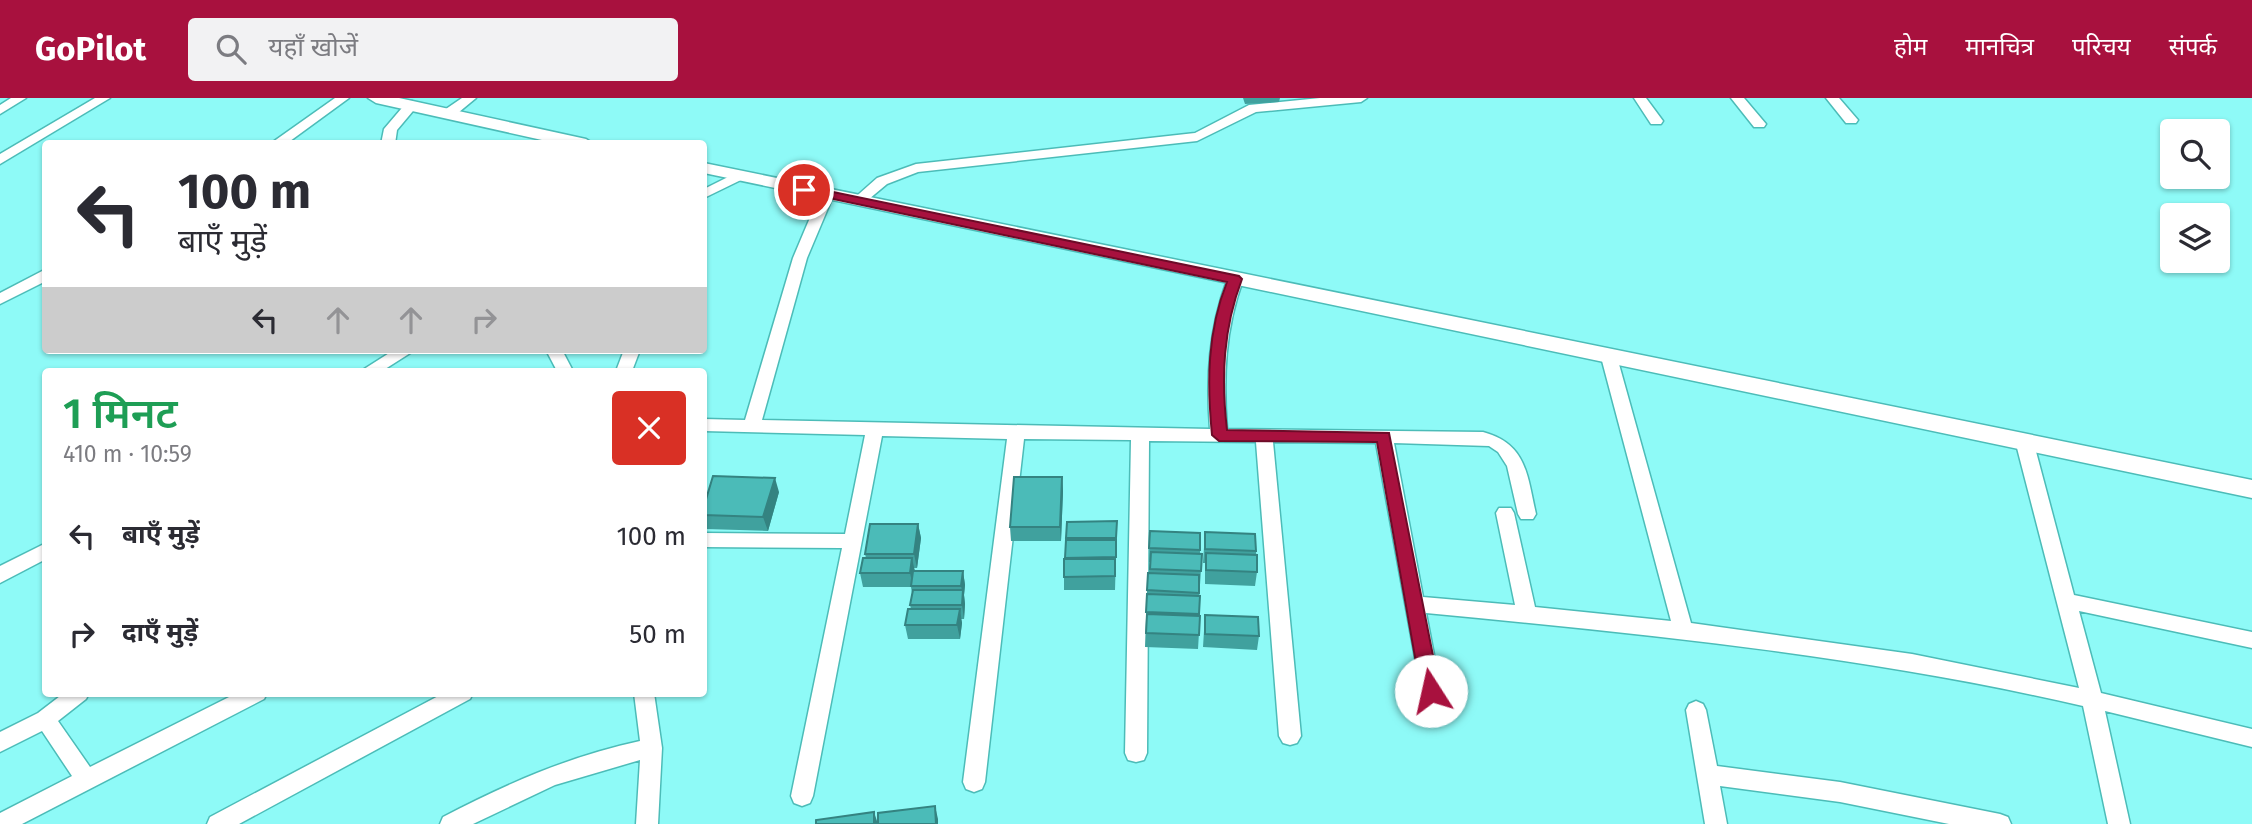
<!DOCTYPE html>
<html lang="hi">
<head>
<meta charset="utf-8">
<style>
	:root { --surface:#fff; --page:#f2f2f3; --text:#2b2b33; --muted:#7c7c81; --accent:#a8113e }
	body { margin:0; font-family:"Fira Sans","Noto Sans Devanagari",sans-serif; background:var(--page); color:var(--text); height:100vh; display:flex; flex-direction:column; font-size:26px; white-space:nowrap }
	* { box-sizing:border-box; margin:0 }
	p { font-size:23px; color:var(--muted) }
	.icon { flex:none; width:38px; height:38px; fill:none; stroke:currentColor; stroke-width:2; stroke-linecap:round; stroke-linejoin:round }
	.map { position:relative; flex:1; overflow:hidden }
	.sheet { position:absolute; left:42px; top:270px; width:665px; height:329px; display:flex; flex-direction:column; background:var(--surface); border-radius:7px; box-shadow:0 2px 5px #0004 }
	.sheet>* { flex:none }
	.banner { position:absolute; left:42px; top:42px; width:665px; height:214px; border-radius:7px; box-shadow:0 2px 5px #0004; background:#fff; color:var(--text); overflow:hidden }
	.controls { position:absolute; left:2160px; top:21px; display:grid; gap:14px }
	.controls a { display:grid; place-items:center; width:70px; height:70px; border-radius:7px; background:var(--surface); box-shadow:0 2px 5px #0004; font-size:35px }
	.pin { position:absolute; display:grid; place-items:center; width:60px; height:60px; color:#fff; margin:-30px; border:4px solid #fff; border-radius:50%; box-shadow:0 2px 7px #0007 }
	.me { position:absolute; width:77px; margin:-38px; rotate:350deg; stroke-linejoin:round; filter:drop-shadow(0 0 5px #0008) }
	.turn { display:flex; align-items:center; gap:24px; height:147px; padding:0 21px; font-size:32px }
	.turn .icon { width:91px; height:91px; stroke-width:2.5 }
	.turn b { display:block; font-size:49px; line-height:60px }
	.lanes { display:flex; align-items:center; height:66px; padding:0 21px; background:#0003; justify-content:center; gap:35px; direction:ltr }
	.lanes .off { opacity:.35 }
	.round { display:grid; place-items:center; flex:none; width:74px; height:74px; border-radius:7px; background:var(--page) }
	.headline { display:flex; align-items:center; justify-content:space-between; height:119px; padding:0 21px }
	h1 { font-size:42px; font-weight:600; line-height:52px; color:#1e9e55 }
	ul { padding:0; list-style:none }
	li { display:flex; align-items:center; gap:21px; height:98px; padding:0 21px }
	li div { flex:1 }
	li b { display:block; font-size:26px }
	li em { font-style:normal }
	header { display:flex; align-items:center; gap:42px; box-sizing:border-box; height:98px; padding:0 35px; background:var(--accent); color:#fff }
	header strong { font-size:33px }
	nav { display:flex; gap:38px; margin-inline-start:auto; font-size:24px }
	.search { width:490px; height:63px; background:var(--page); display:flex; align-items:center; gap:18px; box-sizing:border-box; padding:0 24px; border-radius:7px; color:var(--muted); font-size:26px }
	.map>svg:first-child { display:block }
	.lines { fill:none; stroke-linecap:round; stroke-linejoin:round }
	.minor-casing { stroke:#4cbcb8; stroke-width:3 }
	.tertiary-casing { stroke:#4cbcb8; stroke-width:3 }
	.minor { fill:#fff; fill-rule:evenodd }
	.tertiary { fill:#fff; fill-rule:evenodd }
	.wall { fill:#40a19e }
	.shaded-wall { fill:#348381 }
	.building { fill:#4bbbb8; stroke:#348381; stroke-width:2 }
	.route { fill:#a8113e; stroke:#6d0b28; stroke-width:2 }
</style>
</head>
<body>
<header>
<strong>GoPilot</strong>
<div class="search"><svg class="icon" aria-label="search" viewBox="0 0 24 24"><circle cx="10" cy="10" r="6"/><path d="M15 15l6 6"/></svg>यहाँ खोजें</div>
<nav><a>होम</a><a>मानचित्र</a><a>परिचय</a><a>संपर्क</a></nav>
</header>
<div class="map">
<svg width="2252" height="726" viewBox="0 0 2252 726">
	<rect width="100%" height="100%" fill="#8efaf7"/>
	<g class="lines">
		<defs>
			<path id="minor" d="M11,0H26L0,16V7Z
				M95,0H110L0,66V56Z
				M335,0H349L286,46H270Z
				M462,0H476L453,19H443V13Z
				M1320,0H1367L1361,4L1256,14L1197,43L918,74L887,86L863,106L858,107L851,103L877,80L916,66L1195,35L1249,7Z
				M1634,0H1646L1663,23L1661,26H1651Z
				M1731,0H1744L1766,26L1764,29H1754Z
				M1826,0H1839L1858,22L1856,25H1846Z
				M412,3L418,7L397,32L395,46H381L384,31L407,4Z
				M738,74L743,75V81L704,100V91Z
				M827,92L834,96L807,160L762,322L1210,331C1206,279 1209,231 1227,182L1235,177L1243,182C1225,231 1223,280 1227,331L1483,334C1527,346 1527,377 1536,416L1533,421H1521L1518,416L1507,368L1498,354L1489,348L1394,345L1423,499L1515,507L1496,415L1499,410H1511L1514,415L1535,509L1671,523L1601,259L1609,254L1617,259L1691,525L1912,556L2079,590L2016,346L2025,340L2034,346L2074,497L2252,534V550L2079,513L2101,595L2252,631V649L2105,613L2130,726H2108L2083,608C1867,558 1647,536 1426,515L1441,593L1438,599L1431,602L1424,599L1421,593L1376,345L1273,344L1301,638L1297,645L1290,647L1283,645L1279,638L1256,344L1149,343L1147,655L1144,662L1136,664L1128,662L1125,655L1131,342L1024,341L985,684L982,691L974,694L966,691L963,684L1007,341L882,338L813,698L810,705L802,708L794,705L791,698L842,450L704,449V435L845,436L865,337L704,333V321L745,322L793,160L820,96Z
				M46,171V183L0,206V195Z
				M394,252H415L382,273H361Z
				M546,252H562L573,273H557Z
				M624,252H640L632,273H616Z
				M46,445V461L0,485V468Z
				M64,595H89L86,601L58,623L90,669L237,595H267L264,601L22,726H0V715L72,678L42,633L0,654V634L38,615Z
				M444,595H473L470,601L239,726H207L210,719Z
				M634,595H654L662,650L658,726H636L640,662L555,687L473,726H440L443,719C506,686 570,658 640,643Z
				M1696,603L1703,606L1706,612L1717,668L1840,684L2000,716L2008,719L2011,726H1949L1840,704L1720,688L1727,726H1705L1686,612L1689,606Z"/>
			<path id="tertiary" d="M368,0H399L586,41L594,46H560L376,5Z
				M704,65L2252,382V400L704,75Z"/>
		</defs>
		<use href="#minor" class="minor-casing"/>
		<use href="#tertiary" class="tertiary-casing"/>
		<use href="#minor" class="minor"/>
		<use href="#tertiary" class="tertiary"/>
	</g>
	<path class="wall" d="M1243,0H1280L1279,4L1245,6Z
		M1062,379L1063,393L1061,443H1011L1010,429Z
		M779,394L768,433L706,431L704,425V408Z
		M1117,423L1115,492H1064V479L1067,424Z
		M918,426L921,440L917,470H914L915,473H963L965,487L964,497L965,506L964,521H961L962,525L960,541H908L905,527L911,511L910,507L912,495L911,489H863L860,475L866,460L865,456Z
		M1150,433L1200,435V456H1202L1200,487H1199L1200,518L1198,551L1145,549L1147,492L1150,464H1149Z
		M1205,434L1256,453L1257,474L1255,488L1205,486V465H1203Z
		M1205,517L1259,538L1257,552L1203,549Z"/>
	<path class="shaded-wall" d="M1062,379L1063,393L1061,443L1060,429Z
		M775,380L779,394L768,433L763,419Z
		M918,426L921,440L917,470L914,456Z
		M912,460L915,474L913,489L910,475Z
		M963,473L965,487L964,497L965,506L964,521L962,507L963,497L961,488Z
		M960,511L962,525L960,541L957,527Z
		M935,708L938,721V726H936Z
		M874,714L878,726H874Z"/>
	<path class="building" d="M713,378L775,380L763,419L704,417V408Z
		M1014,379H1062L1060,429H1010Z
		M1117,423L1116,440H1066L1067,424Z
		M870,426H918L914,456H865Z
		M1150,433L1200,435V452L1149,450Z
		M1205,434L1255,436L1256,453L1205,451Z
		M1066,442H1116V459L1065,460Z
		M1151,454L1202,456L1201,473L1150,471Z
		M1206,455L1257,457V474L1206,472Z
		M863,460H912L910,475H860Z
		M1064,461H1115V478L1064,479Z
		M913,473H963L961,488H911Z
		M1148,475L1199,477V495L1147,492Z
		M913,492H963L962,507H910Z
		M1147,496L1200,498L1199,516L1146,514Z
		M908,511H960L957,527H905Z
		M1147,516L1200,518L1199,537L1146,535Z
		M1205,517L1258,519L1259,538L1205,536Z
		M935,708L936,726H878V715Z
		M874,714V726H816V722Z"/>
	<path class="route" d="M804,88L1239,178L1242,181C1223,231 1221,280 1227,332L1389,335L1440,593L1437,599H1424L1421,593L1377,344L1219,343L1212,337C1207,285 1207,234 1227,184L800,94V89Z"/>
</svg>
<div class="controls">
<a><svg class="icon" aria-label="search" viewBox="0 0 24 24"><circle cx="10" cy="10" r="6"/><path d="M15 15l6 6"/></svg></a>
<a><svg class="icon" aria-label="layers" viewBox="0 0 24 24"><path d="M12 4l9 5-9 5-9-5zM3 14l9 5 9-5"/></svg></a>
</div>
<div class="pin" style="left:804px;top:92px;background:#d93025"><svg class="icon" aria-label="arrive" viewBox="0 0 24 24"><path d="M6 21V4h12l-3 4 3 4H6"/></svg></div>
<svg class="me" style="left:1431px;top:593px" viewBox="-20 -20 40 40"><circle r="19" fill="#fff"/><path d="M0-13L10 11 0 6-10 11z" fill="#a8113e"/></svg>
<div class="banner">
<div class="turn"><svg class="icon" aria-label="left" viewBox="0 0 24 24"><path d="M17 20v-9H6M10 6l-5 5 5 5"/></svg><div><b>100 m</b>बाएँ मुड़ें</div></div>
<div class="lanes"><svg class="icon" aria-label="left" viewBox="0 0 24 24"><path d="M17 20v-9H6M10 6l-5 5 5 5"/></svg><svg class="icon off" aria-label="ahead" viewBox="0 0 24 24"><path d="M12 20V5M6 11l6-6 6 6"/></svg><svg class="icon off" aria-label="ahead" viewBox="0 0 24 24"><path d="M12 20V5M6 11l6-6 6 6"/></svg><svg class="icon off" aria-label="right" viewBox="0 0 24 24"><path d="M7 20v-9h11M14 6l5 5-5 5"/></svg></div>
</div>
<section class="sheet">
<div class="headline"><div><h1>1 मिनट</h1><p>410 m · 10:59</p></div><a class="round" style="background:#d93025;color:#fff"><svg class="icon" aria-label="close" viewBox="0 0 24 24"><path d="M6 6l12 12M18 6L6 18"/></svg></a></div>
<ul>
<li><svg class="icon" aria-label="left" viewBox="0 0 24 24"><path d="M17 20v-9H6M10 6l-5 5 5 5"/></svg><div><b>बाएँ मुड़ें</b></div><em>100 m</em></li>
<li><svg class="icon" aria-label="right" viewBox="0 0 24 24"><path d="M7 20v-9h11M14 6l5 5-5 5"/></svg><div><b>दाएँ मुड़ें</b></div><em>50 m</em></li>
</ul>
</section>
</div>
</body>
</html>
